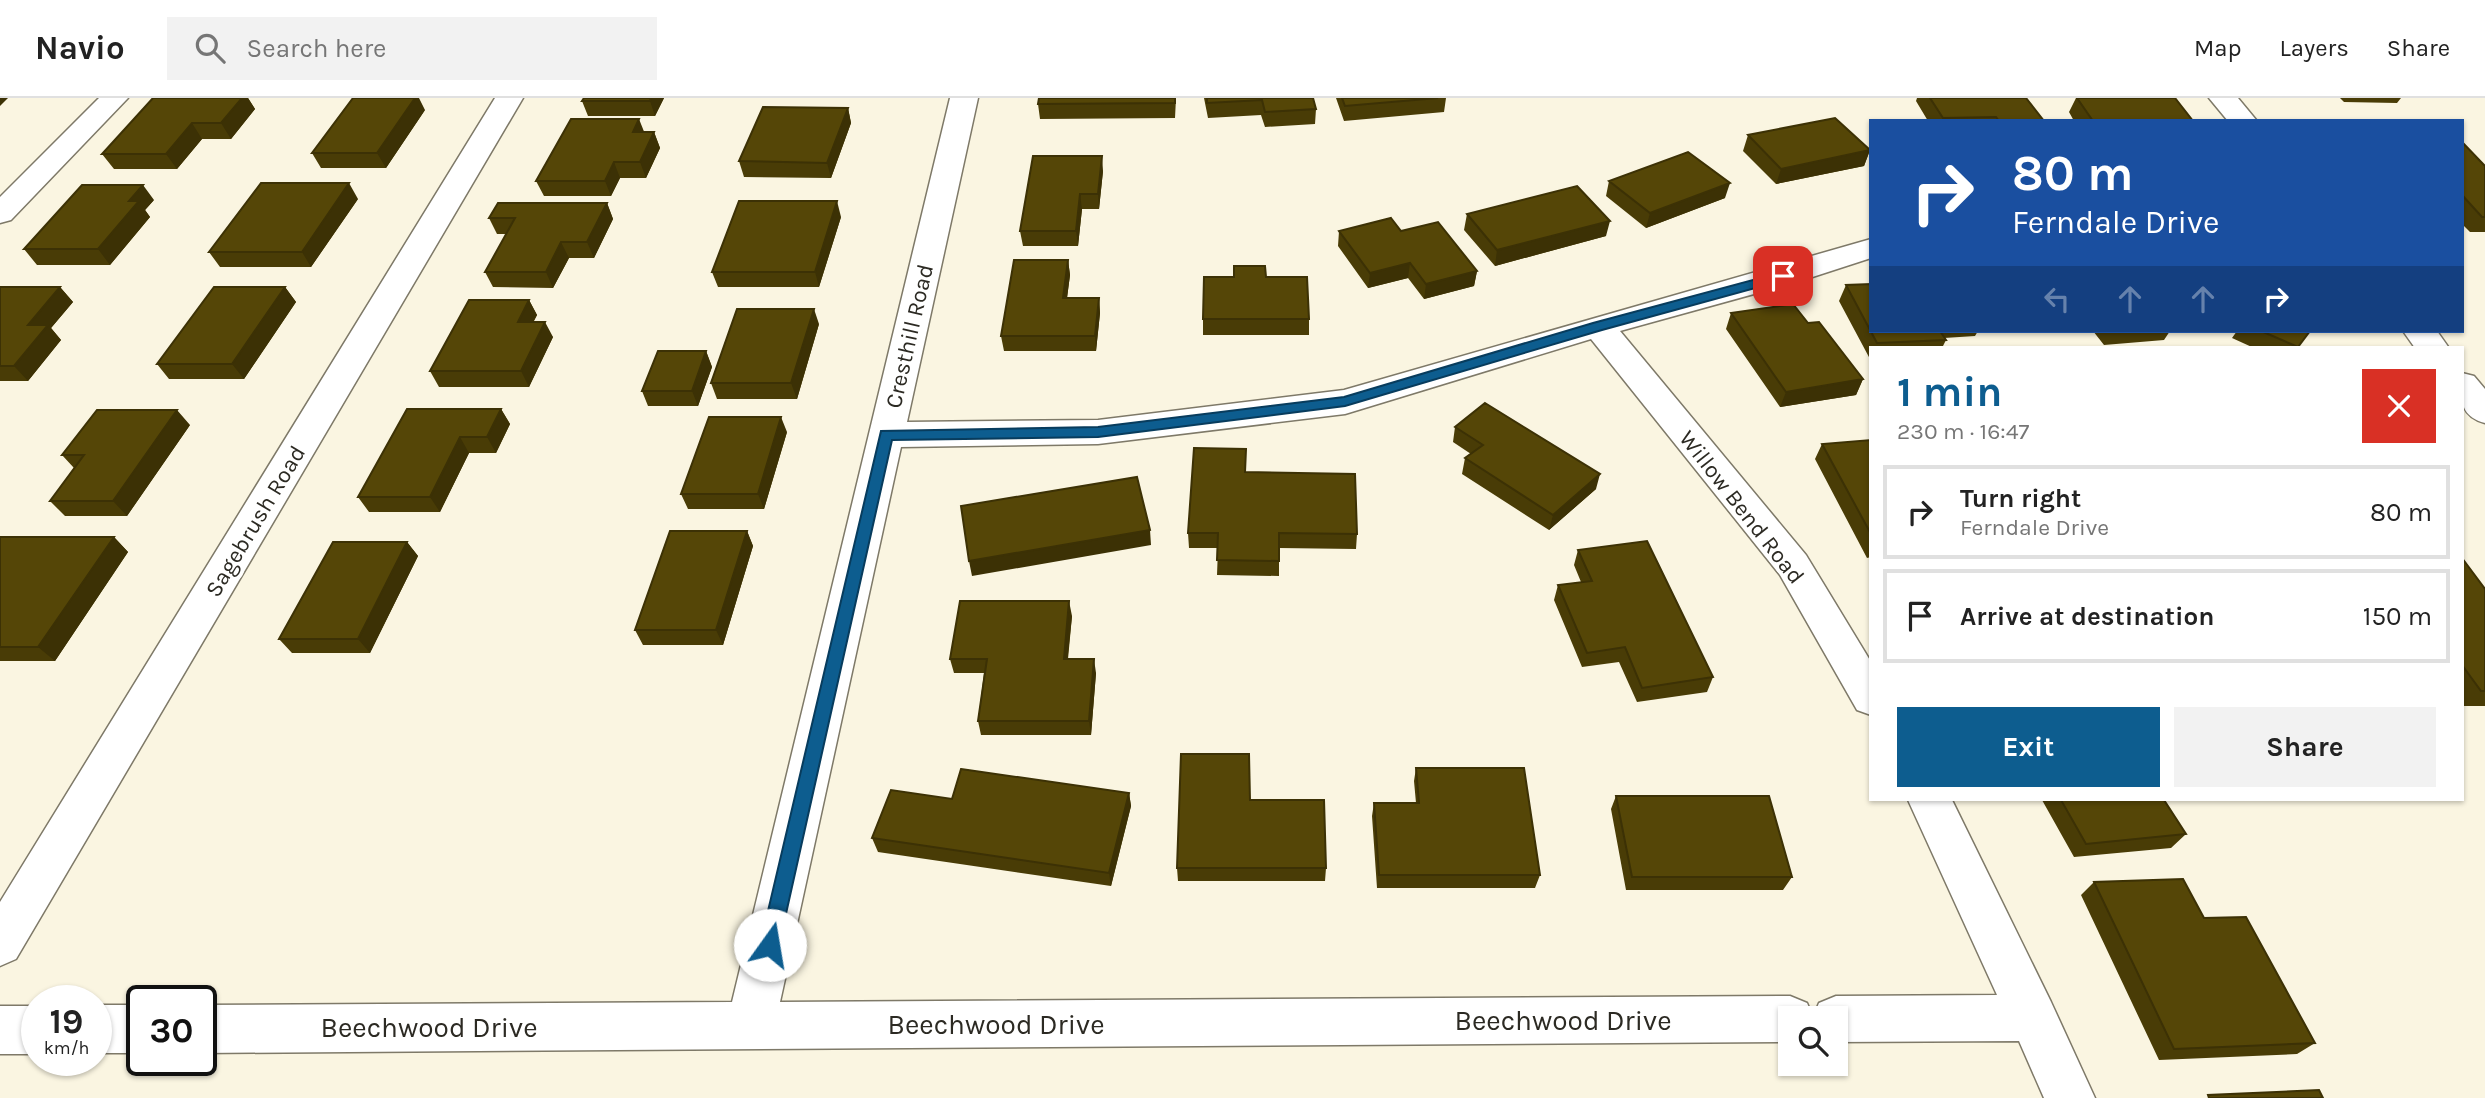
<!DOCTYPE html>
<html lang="en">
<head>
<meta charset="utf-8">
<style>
	:root { --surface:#fff; --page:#f2f2f2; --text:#222; --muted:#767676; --line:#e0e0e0; --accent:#0d5d8f }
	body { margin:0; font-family:Karla,sans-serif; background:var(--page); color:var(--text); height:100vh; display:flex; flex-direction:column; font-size:26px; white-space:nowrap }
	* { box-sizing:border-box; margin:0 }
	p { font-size:23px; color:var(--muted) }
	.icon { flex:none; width:38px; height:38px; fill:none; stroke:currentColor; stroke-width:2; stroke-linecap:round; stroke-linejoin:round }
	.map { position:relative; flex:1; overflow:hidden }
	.drawer { position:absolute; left:1869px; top:248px; width:595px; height:455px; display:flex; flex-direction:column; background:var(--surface); border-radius:0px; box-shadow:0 2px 5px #0004 }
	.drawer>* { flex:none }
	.banner { position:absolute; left:1869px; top:21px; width:595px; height:214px; border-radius:0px; box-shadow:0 2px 5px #0004; background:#1a4fa0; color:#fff; overflow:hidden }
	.tools { position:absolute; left:1778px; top:908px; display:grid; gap:14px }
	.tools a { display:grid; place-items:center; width:70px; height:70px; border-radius:0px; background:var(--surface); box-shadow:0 2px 5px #0004; font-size:35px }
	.speed { position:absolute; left:21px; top:887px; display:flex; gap:14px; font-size:35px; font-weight:700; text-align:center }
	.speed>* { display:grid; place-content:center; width:91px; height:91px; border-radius:50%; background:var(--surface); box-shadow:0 2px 5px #0004; line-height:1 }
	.speed small { font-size:18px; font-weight:400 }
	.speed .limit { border:4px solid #111; border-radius:10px; background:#fff; color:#111 }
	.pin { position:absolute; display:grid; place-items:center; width:60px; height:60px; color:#fff; margin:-30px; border-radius:14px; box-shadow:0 4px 10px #0006 }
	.me { position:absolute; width:77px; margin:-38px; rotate:13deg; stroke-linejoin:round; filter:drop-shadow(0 0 5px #0008) }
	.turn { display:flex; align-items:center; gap:24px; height:147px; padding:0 28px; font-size:32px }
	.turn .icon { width:91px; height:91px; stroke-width:2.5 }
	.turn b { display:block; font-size:49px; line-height:60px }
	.lanes { display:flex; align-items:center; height:66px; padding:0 28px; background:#0003; justify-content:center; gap:35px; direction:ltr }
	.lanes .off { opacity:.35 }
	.round { display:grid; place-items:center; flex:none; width:74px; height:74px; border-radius:0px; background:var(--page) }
	.head { display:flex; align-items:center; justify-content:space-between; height:119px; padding:0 28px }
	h1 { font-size:42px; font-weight:700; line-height:52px; color:var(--accent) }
	.primary-button { display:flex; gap:14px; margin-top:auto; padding:14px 28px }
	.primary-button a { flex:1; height:80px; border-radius:0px; background:var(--accent); color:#fff; font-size:28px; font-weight:700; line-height:80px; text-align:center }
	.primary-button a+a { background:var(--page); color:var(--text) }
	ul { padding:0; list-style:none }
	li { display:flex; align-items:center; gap:21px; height:94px; margin:0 14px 10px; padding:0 14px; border:4px solid var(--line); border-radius:0px }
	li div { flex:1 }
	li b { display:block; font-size:26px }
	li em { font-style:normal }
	header { display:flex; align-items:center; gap:42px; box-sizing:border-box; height:98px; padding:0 35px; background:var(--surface); border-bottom:2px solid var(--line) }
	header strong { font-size:33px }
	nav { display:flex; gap:38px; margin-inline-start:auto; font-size:24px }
	.search { width:490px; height:63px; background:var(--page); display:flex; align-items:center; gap:18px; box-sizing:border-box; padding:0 24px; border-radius:0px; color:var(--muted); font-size:26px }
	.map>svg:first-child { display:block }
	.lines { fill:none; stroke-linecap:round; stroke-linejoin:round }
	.minor-casing { stroke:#7e7968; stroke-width:3 }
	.minor { fill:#fff; fill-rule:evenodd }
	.wall { fill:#493c06 }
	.shaded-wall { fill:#3c3105 }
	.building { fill:#554607; stroke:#3c3105; stroke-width:2 }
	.route { fill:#0d5d8f; stroke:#083c5d; stroke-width:2 }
	.labels { text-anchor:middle; stroke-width:7; stroke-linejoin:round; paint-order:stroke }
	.street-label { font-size:23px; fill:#2c2a23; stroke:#fff }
	.near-street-label { font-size:28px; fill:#2c2a23; stroke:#fff }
</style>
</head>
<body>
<header>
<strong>Navio</strong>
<div class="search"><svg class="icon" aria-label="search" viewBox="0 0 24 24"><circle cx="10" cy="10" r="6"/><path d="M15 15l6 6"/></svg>Search here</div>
<nav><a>Map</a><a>Layers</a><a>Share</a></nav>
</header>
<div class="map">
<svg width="2485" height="1000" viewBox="0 0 2485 1000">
	<rect width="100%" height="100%" fill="#faf5e1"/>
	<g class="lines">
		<defs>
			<path id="minor" d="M99,0H128L11,122L0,125V99Z
				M495,0H523L16,861L0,868V804Z
				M950,0H978L907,324L1098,322L1344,292L1871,141V160L1794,185L1620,233L1806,457L1871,564V617L1857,612L1780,477L1591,241L1345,316L1098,346L901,349L780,904L1790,898L1807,905L1813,919L1819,905L1836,898L1997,897L1908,702H1952L2051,904L2095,1000H2044L2019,943L1836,944V920H1790V944L201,955V907L732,904Z
				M2209,0H2238L2257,23H2228Z
				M2403,233H2437L2449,250H2415Z
				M2462,275L2474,278L2485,291V325C2457,317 2462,299 2462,275Z
				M96,907H142V955H96Z
				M0,908H37V956H0Z"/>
		</defs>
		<use href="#minor" class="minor-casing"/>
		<use href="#minor" class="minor"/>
	</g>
	<path class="wall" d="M153,0H248L255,11L231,41H202L177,71H114L102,56Z
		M664,0L655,18H588L582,3Z
		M1176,0L1175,20L1040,21L1038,6Z
		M1204,0H1313L1316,11L1315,26L1265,29L1261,17L1208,20Z
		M1336,0H1446L1444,14L1344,23Z
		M1917,0H2026L2044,23H1928L1916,3Z
		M2076,0H2175L2193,23H2074L2069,14Z
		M2340,0H2401L2397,5L2344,4Z
		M848,10L851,25L831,80L744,79L739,63Z
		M425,12L386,70H321L312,55Z
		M645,34H654L660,50L646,80H620L611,98H544L536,83Z
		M1748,37L1870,52L1864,68L1776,86L1743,53Z
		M2462,44L2485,68V134H2470L2462,126Z
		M1103,73L1099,111H1082L1078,148H1023L1020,133Z
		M1609,83L1725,100L1646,130L1606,98Z
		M358,101L311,169H220L209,154Z
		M154,102L145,112L150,119L110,167H37L24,151Z
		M607,105L613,121L594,160H569L553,190L493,189L485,174L507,136H497L489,120Z
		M1467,116L1606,138L1495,168L1464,132Z
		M841,119L819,189H718L712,174Z
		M1339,133H1401L1477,173L1474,188L1424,201L1408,180L1368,190L1338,148Z
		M1068,162L1070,177L1067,200H1099L1100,215L1096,253H1004L1001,238Z
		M1846,187L1871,233H1978L1975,238L1944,240L1946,242L1942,250H1871V261H1870L1839,203Z
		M0,189H60L73,204L51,230L61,242L28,283H0Z
		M285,189L296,204L244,281H169L157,266Z
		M529,202L537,217L533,224L553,239L529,289H439L430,273Z
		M1731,215L1808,225L1863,281L1856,297L1780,309L1726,231Z
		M1203,221H1309V237H1203Z
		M819,226L797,301H717L711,285Z
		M2093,233H2170L2164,242L2104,247Z
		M2237,233H2310L2297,250H2254L2232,240Z
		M706,253L712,269L698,308H648L642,293Z
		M501,311L510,326L496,355H469L440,414H369L358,399Z
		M190,327L127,418H65L50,403L74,370L62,357Z
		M1455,329L1596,391L1549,432L1462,376L1465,360L1471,356L1453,344Z
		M787,334L764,411H688L681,396Z
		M1871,342V459L1867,460L1815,361L1822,346Z
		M1246,374L1357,436L1356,451L1279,450V478L1217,477L1218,450H1189L1188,435Z
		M747,433L753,448L723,547H643L635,532Z
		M0,439H114L128,454L55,563H0Z
		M407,444L418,458L370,555H292L279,541Z
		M1578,452L1713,579L1707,594L1637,604L1619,564L1582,569L1554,502L1558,487L1581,484L1574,467Z
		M2462,460L2485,491V608H2463L2462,606Z
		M1072,518L1068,561L1096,575L1091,637H981L978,623L984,575H954L950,561Z
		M1416,670L1540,777L1535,790H1377L1372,718L1374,705H1416L1414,683Z
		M1129,695L1131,708L1111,788L878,754L872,740Z
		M1616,698L1792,779L1783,792H1626L1611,711Z
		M1250,702L1326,770L1325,783H1178L1177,770Z
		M2042,702H2164L2186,736L2171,750L2074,759Z
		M2094,784L2204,820L2315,945L2297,956L2159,962L2081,797Z"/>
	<path class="shaded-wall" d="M0,0H8L0,8Z
		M242,0H248L255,11L231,41L221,25Z
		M415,0H419L425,12L386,70L377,55Z
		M651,0H664L655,18L650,3Z
		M848,10L851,25L831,80L827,65Z
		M639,21L645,36L633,34Z
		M192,25L202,41L177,71L166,56Z
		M654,34L660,50L646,80L640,64Z
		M1870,52L1864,68L1776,86L1781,71Z
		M1102,58L1103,73L1099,111L1098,96Z
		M614,64L620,80L611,98L605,83Z
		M349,85L358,101L311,169L302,154Z
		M1730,85L1725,100L1646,130L1650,115Z
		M143,87L154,102L145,112L150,119L110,167L98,151L129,103Z
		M1080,96L1082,111L1078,148L1076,133Z
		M837,103L841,119L819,189L815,174Z
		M607,105L613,121L594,160L587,144Z
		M1610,123L1606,138L1495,168L1497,152Z
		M561,144L569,160L553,190L546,174Z
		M1068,162L1070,177L1065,215L1063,200Z
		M1410,165L1408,180L1368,190L1370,175Z
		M1477,173L1474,188L1424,201L1426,186Z
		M60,189L73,204L51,230L61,242L28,283L14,268L28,227Z
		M285,189L296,204L244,281L232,266Z
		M1099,200L1100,215L1096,253L1095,238Z
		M529,202L537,217L526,239L518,224Z
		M814,211L819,226L797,301L791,285Z
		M545,224L553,239L529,289L521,273Z
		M706,253L712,269L698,308L692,293Z
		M1863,281L1856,297L1780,309L1786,294Z
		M501,311L510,326L496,355L487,339Z
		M177,312L190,327L127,418L113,403Z
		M781,319L787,334L764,411L758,396Z
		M460,339L469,355L440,414L430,399Z
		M1600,376L1596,391L1549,432L1553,417Z
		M1150,432L1151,447L972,478L969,463Z
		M747,433L753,448L723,547L716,532Z
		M114,439L128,454L55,563L38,549Z
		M407,444L418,458L370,555L358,541Z
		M1069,503L1072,518L1066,575L1064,561Z
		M1094,561L1096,575L1091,637L1089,623Z
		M1129,695L1131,708L1111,788L1109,775Z"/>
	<path class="building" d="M153,0H242L221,25H192L166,56H102Z
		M353,0H415L377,55H312Z
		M584,0H651L650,3H582Z
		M1039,0H1175V5L1038,6Z
		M1207,0H1313L1316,11L1265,14L1262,2L1207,5Z
		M1342,0H1438L1345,8Z
		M1930,0H2026L2044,23H1999L1996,19L1943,20Z
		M2077,0H2175L2193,23H2093Z
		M763,9L848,10L827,65L739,63Z
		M1835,20L1870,52L1781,71L1748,37Z
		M571,21H639L633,34H654L640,64H614L605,83H536Z
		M2462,44L2485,68V119H2482L2462,97Z
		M1688,54L1730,85L1650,115L1609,83Z
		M1033,58H1102L1098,96H1080L1076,133H1020Z
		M261,85H349L302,154H209Z
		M82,87H143L129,103H139L98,151H24Z
		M1577,88L1610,123L1497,152L1467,116Z
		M739,103H837L815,174H712Z
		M498,105H607L587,144H561L546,174H485L515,120H489Z
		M1391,120L1401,133L1438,124L1477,173L1426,186L1410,165L1370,175L1339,133Z
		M1014,162H1068L1063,200H1099L1095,238H1001Z
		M1234,168H1265L1266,179H1307L1309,221H1203L1204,179H1234Z
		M1871,186V233H1940L1946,242L1877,245L1846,187Z
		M0,189H60L28,227H48L14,268H0Z
		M214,189H285L232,266H157Z
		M469,202H529L518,224H545L521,273H430Z
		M1793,206L1808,225L1819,224L1863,281L1786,294L1731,215Z
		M737,211H814L791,285H711Z
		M2261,233H2310L2298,249Z
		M658,253H706L692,293H642Z
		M1485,305L1600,376L1553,417L1465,360L1483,347L1455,329Z
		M407,311H501L487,339H460L430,399H358Z
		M97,312H177L113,403H50L84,357H62Z
		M709,319H781L758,396H681Z
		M1871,342V436L1822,346Z
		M1194,350L1246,351L1245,374L1355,376L1357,436L1279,435V463L1217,462L1218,435H1188Z
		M1137,379L1150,432L969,463L961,408Z
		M670,433H747L716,532H635Z
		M0,439H114L38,549H0Z
		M1647,443L1713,579L1642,590L1625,549L1587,555L1558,487L1592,483L1578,452Z
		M333,444H407L358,541H279Z
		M2462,460L2485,491V593H2481L2462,567Z
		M960,503H1069L1064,561H1094L1089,623H978L987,561H950Z
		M1181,656H1249L1250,702H1324L1326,770H1177Z
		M1416,670H1524L1540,777H1379L1374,705H1419Z
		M961,671L1129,695L1109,775L872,740L891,692L952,701Z
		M1616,698H1769L1792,779H1632Z
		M2061,702H2164L2186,736L2086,746Z
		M2183,781L2204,820L2246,819L2315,945L2174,951L2094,784Z
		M2319,992L2323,1000H2209L2208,997Z"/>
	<path class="route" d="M1783,174L1790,178L1788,181L1602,232L1345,308L1098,339L892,342L779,847L776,853L770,856L763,853L760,847L881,333L1098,329L1344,299L1593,225Z"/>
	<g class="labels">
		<g class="street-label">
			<text transform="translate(909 238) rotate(-77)" y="8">Cresthill Road</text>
			<text transform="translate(1742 409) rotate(52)" y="8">Willow Bend Road</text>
			<text transform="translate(255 423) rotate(-59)" y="8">Sagebrush Road</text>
		</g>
		<g class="near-street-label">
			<text x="1563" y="932">Beechwood Drive</text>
			<text x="996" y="936">Beechwood Drive</text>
			<text x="429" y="939">Beechwood Drive</text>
		</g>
	</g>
</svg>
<div class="tools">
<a><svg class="icon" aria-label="search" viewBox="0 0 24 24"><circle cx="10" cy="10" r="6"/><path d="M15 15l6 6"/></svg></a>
</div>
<div class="speed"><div>19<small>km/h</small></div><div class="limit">30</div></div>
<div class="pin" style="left:1783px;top:178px;background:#d93025"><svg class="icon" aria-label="arrive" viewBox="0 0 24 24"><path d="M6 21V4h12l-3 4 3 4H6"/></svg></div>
<svg class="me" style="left:770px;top:847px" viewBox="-20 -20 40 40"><circle r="19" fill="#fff"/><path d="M0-13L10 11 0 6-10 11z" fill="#0d5d8f"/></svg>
<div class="banner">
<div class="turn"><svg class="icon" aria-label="right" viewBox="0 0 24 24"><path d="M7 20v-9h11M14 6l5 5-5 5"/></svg><div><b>80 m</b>Ferndale Drive</div></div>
<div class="lanes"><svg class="icon off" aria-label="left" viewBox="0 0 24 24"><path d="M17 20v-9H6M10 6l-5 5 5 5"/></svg><svg class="icon off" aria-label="ahead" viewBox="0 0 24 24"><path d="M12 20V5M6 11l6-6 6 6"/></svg><svg class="icon off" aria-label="ahead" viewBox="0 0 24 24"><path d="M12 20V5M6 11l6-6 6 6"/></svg><svg class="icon" aria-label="right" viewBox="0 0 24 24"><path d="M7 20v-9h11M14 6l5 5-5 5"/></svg></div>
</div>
<section class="drawer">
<div class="head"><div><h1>1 min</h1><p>230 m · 16:47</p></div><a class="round" style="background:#d93025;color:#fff"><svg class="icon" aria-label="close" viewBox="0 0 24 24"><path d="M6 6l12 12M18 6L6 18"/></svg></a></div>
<ul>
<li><svg class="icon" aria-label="right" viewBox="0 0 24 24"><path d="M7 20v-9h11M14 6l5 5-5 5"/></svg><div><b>Turn right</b><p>Ferndale Drive</p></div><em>80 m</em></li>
<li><svg class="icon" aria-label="arrive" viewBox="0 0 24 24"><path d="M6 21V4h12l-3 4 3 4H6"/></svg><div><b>Arrive at destination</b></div><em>150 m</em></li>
</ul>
<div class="primary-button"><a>Exit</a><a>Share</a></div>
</section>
</div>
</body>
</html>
